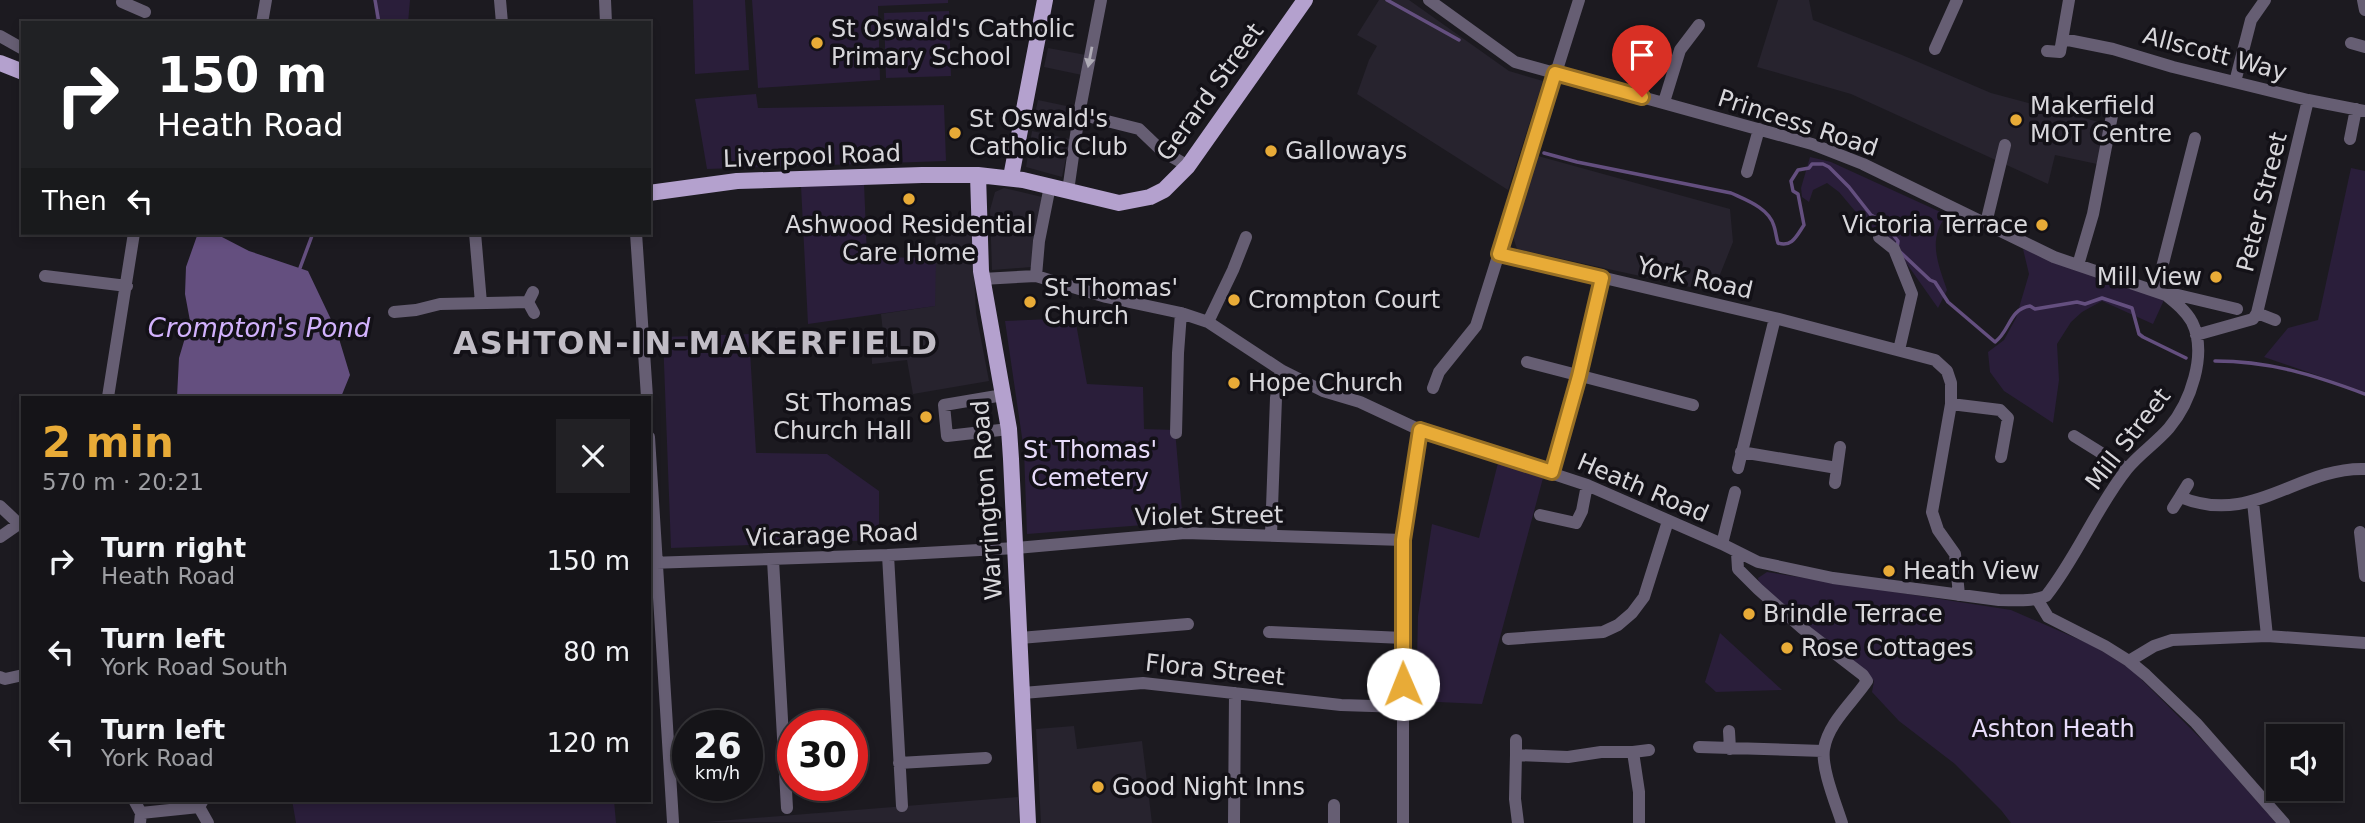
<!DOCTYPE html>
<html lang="en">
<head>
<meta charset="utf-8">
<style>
	:root { --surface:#151418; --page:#222125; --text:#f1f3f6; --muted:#9d9ea2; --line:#343337; --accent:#e8ab37 }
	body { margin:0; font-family:"DejaVu Sans",sans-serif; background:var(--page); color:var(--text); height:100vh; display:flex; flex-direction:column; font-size:26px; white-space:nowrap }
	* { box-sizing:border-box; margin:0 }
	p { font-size:23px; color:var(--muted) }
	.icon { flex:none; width:38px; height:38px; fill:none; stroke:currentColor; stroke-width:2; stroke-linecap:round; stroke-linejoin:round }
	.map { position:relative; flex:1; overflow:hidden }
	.details { position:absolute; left:21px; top:396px; width:630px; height:406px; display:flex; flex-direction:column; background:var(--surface); border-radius:0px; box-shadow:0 4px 10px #0003,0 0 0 2px var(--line) }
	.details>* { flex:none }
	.guide { position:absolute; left:21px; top:21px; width:630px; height:214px; border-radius:0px; box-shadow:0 4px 10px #0003,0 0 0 2px var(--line); background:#202124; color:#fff; overflow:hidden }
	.fabs { position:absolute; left:2266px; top:724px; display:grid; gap:14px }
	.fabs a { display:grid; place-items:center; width:77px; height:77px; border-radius:0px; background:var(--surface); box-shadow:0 4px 10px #0003,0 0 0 2px var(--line); font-size:35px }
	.speed { position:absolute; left:672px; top:710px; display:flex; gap:14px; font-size:35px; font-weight:700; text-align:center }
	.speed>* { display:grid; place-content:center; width:91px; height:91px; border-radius:50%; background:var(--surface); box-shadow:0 4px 10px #0003,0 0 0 2px var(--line); line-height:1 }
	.speed small { font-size:18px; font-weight:400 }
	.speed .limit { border:10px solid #d22; background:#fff; color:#111 }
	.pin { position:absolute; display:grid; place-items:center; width:60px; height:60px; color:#fff; margin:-72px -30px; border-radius:50% 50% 50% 0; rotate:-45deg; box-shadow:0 0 7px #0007 }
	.pin .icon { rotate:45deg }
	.me { position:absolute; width:77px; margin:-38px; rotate:359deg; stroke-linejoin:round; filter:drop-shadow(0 0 5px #0008) }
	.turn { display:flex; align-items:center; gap:24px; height:147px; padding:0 21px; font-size:32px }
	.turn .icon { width:91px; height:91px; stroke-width:2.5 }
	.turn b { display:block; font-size:49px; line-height:60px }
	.then { display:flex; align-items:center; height:66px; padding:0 21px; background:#0003; gap:14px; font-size:26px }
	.round { display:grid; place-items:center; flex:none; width:74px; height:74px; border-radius:0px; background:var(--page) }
	.headline { display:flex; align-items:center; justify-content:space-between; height:119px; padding:0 21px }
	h1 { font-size:42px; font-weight:600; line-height:52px; color:var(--accent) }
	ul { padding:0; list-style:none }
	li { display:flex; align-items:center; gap:21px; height:91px; padding:0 21px }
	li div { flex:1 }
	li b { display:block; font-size:26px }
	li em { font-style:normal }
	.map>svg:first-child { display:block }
	.built { fill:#27232e }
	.green { fill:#2a1e3a }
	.water { fill:#644f7f }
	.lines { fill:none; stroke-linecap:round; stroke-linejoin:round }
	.stream { stroke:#644f7f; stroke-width:3.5 }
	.minor { stroke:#665e73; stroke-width:12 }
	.major { stroke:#b4a1ce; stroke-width:16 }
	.oneway { fill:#b0adb7 }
	.route-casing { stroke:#976f24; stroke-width:18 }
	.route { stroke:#e8ab37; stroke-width:12 }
	.poi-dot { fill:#e8ab37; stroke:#131117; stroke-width:2.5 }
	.labels { text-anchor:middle; stroke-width:7; stroke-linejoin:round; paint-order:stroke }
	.poi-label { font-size:24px; fill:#d8d7db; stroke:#131117; text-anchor:start }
	.street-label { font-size:24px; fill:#d8d7db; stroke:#131117 }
	.park-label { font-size:24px; fill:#e8dcfb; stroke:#131117 }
	.water-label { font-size:26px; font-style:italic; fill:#d2b2fd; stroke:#131117 }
	.district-label { font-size:32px; font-weight:bold; letter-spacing:2px; fill:#c1bdc6; stroke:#131117 }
</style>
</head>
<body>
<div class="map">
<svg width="2365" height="823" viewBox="0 0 2365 823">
	<rect width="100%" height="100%" fill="#1c1a20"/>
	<path class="built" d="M1379,0H1409L1509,71L1543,81L1508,190L1357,94L1369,60L1377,46L1357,35Z
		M1778,0H1809L1813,20L1902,55L1991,93L2106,124L2097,164L2055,155L2048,184L1851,94L1757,67Z
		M1048,48L1086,55L1082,75L1044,67Z
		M1038,100L1076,108L1072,131L1033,123Z
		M1032,131L1070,139L1062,177L1026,167Z
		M1538,156L1730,209L1733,242L1713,292L1517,249L1513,237Z
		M1004,188L1042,197L1033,240L1032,267L992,270L990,210L995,192Z
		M936,216L971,217L976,313L989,381L913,394L907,360L872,364L871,333L883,332L881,314L934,306Z
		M1074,726L1077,749L1142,741L1152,823H1041L1036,729Z
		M1018,797L1019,823L706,822Z"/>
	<path class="green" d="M374,0H410L408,23H376Z
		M693,0H745L749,70L695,74Z
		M752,0H948V3L878,6L880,80L758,88Z
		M949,11L951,76L886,78L884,13Z
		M756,94L758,108L944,105L946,161L707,169L695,99Z
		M1810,157L1831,162L1947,215C1927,239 1938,263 1947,290L1938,308L1890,240L1866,224L1839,192L1827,183L1813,190L1809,202L1802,197L1801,188Z
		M2351,168L2365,171V392L2264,357L2288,328L2318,320Z
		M864,183L867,257L936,258L935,306L808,324L801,186Z
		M2023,249L2164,300L2153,324L2102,301L2082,312L2071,322L2057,344L2059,380L2053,423L2004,391L1990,372L1988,352L2004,340L2016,318L2029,274Z
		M1075,318L1087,384L1143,387L1144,429L1175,430L1183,522L1027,534L1024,451L1005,321Z
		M749,334L756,453L827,454L879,491V540L671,548L663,337Z
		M1498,463L1543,478L1482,704L1416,701L1418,616L1432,524L1479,538Z
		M1767,572L2011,610L2094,646L2131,669L2211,749L2276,823H2011L2001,810L1955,764L1899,721L1872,692L1874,681L1759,584L1758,578Z
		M1720,633L1782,690L1716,692L1705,682Z
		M292,800H614L616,823H296Z"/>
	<path class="water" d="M198,233L220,236L249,251L308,271L337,332L350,375L341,397H177L179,358L190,321L185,294L186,267Z"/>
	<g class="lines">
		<path class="stream" d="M375,0L379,23
			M1387,0L1459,40
			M1544,153L1577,162L1731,193C1746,200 1769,208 1774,226C1776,232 1776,237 1778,243C1792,248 1797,235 1804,225L1798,194L1793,191L1791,181L1798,170L1809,168L1812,164H1823L1829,167L1849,187L1871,215L1882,221L1898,241L1897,249L1930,280L1935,282L1948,302L1995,342C2010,331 2009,309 2030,306L2035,309L2077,302L2085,304L2102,298L2132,308L2139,334L2143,337L2186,358
			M300,268L313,233
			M2215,361C2270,361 2314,375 2365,394"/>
		<path class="minor" d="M500,0L502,23
			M605,0L606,23
			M1429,0L1515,62L1812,144L1863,164L2054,257L2166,295H2178L2237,309
			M2363,0L2365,10
			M122,2L145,12
			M262,23L266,0
			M0,36L23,49
			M2063,39L2113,49L2173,67L2308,100L2365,111
			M2351,43L2365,47
			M1935,49L1957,0
			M2047,51L2060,52L2069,0
			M2235,82L2251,20L2265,0
			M1664,102L1680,50L1699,25
			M1079,114L1139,129L1162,151L1188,166
			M2350,139L2356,109
			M1747,172L1759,129
			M1068,191L1079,114L1101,0
			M1986,223L2005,145
			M475,233L481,303
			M636,233L647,397
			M1879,237L1894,249L1912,294L1899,350
			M1498,253L1775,318L1935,360L1947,371L1951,383V404L1932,512L1938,530L1955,554L1959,595
			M2078,265L2093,214L2114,105
			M45,276L127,286
			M1036,276L1039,241L1050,186
			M982,279L1036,276L1106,297L1181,313L1208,322L1281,370L1323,391L1360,402L1420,430L1587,485L1722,544L1758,562L1833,578L1999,600C2015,600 2031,602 2046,596C2077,557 2096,508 2127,469C2139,454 2156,443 2169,428C2190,403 2208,354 2192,322C2186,311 2176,303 2166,295
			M2156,291L2195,138
			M533,292L528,302L534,313
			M394,312L416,310L440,304L528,302
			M2257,313L2275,320
			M1208,322L1233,270L1246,237
			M2196,335L2253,319L2257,313L2308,100
			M1527,362L1693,405
			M1433,388L1439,372L1476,326L1579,0
			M1003,395L944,405L947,436L1009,429
			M108,397L134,233
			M1951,404L2000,410L2008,418L2001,457
			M1176,433L1178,353L1181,313
			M2074,436L2127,469
			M649,437L673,822
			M1741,452L1837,468
			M1738,468L1775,318
			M1552,472L1579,376L1602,278
			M1835,483L1840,447
			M2180,497L2188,484
			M2253,502L2267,636
			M0,506L18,523
			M2173,508L2180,497C2253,527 2297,467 2365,469
			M1540,515L1576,523L1582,511L1587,485
			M2360,532L2365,576
			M1271,535L1276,398L1281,370
			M0,537L23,521
			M1722,544L1735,492
			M1737,553L1738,569L1758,589L1802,628L1863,675L1867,681C1853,702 1828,723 1824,749C1821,768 1836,804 1842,823
			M888,555L902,806
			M773,560L787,808
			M649,563L888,555L1016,548L1185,533L1403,540
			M2037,599L2048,617L2105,646L2129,661L2146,675L2196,723L2284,823
			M1269,632L1403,638
			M1020,638L1188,624
			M1508,639L1603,632L1618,625L1632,613L1644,597L1668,521
			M2129,661L2154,646L2172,640L2267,636L2365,643
			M0,677L5,679L23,675
			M1023,693L1143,683L1341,705L1404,707
			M1729,731L1730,749
			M1699,747L1823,751
			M1633,752L1649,750
			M1516,755V740
			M899,763L986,758
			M134,800L141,813L140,823
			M203,800L199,807L208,823
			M141,813L199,807
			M1234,823L1235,693
			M1334,823V805
			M1403,823V540L1420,430
			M1518,823L1515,799L1516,755L1568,757L1601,752H1633L1639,792V823"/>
		<path class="major" d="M0,63L23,72
			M978,175L981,271L1009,429L1011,459L1028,823
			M1011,177L1045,0
			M649,193L737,181L922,175H978L1023,180L1119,203L1150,197L1164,190L1188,166L1305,0"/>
	</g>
	<defs><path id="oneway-solid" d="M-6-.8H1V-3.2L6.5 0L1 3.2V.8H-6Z" transform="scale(1.75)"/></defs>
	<use class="oneway" href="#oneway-solid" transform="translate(1090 57) rotate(101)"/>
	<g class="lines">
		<defs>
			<path id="route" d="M1403,684V540L1420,430L1552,472L1579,376L1602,278L1499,254L1555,73L1642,97"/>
		</defs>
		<use href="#route" class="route-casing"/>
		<use href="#route" class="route"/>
	</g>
	<g class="poi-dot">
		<circle cx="817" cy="43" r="7"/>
		<circle cx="2016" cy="120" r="7"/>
		<circle cx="955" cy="133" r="7"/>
		<circle cx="1271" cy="151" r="7"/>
		<circle cx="909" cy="199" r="7"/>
		<circle cx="2042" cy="225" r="7"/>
		<circle cx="2216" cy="277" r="7"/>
		<circle cx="1234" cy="300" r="7"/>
		<circle cx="1030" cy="302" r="7"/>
		<circle cx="1234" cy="383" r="7"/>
		<circle cx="926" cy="417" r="7"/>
		<circle cx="1889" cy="571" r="7"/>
		<circle cx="1749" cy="614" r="7"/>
		<circle cx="1787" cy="648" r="7"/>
		<circle cx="1098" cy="787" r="7"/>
	</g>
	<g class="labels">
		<g class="poi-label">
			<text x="831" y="37">St Oswald's Catholic<tspan x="831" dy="28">Primary School</tspan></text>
			<text x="2030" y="114">Makerfield<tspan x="2030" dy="28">MOT Centre</tspan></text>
			<text x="969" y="127">St Oswald's<tspan x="969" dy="28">Catholic Club</tspan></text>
			<text x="1285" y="159">Galloways</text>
			<text x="909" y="233" text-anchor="middle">Ashwood Residential<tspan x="909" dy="28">Care Home</tspan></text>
			<text x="2028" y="233" text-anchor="end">Victoria Terrace</text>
			<text x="2202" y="285" text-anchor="end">Mill View</text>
			<text x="1044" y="296">St Thomas'<tspan x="1044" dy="28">Church</tspan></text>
			<text x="1248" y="308">Crompton Court</text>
			<text x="1248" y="391">Hope Church</text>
			<text x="912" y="411" text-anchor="end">St Thomas<tspan x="912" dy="28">Church Hall</tspan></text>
			<text x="1903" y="579">Heath View</text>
			<text x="1763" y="622">Brindle Terrace</text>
			<text x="1801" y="656">Rose Cottages</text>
			<text x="1112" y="795">Good Night Inns</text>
		</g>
		<g class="street-label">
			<text transform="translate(2215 54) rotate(15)" y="8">Allscott Way</text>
			<text transform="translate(1210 92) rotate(-54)" y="8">Gerard Street</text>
			<text transform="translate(1798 123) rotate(18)" y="8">Princess Road</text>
			<text transform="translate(812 156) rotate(-2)" y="8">Liverpool Road</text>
			<text transform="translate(2262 202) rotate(-76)" y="8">Peter Street</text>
			<text transform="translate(1695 278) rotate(13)" y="8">York Road</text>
			<text transform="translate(2128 439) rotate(-52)" y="8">Mill Street</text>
			<text transform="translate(1643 488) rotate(23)" y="8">Heath Road</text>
			<text transform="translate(987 500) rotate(-94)" y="8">Warrington Road</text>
			<text transform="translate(1209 516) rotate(-1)" y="8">Violet Street</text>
			<text transform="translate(832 535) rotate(-2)" y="8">Vicarage Road</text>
			<text transform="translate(1215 670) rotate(6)" y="8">Flora Street</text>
		</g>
		<g class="park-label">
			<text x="1090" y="458">St Thomas'<tspan x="1090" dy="28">Cemetery</tspan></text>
			<text x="2053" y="737">Ashton Heath</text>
		</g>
		<g class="water-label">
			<text x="259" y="337">Crompton's Pond</text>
		</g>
		<g class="district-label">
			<text x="696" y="354">ASHTON-IN-MAKERFIELD</text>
		</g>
	</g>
</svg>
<div class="fabs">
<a><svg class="icon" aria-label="sound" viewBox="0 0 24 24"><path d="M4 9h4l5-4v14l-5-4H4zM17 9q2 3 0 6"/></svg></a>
</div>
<div class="speed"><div>26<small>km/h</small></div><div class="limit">30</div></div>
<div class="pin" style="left:1642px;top:97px;background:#d93025"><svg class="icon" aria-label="arrive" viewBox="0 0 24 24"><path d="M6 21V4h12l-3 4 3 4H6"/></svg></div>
<svg class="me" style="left:1403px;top:684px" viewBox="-20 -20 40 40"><circle r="19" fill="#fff"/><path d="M0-13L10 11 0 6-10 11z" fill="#e8ab37"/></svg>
<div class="guide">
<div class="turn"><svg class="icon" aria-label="right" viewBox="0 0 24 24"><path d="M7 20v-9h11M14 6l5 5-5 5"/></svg><div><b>150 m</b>Heath Road</div></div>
<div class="then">Then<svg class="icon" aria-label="left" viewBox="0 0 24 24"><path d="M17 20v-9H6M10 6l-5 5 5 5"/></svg></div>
</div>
<section class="details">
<div class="headline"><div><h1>2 min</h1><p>570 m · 20:21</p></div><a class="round"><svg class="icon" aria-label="close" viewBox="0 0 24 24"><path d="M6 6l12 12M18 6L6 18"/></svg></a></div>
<ul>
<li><svg class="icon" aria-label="right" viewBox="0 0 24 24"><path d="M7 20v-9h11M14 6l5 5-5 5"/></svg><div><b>Turn right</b><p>Heath Road</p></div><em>150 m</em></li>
<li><svg class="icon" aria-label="left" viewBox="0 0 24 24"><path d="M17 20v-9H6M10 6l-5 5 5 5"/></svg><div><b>Turn left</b><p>York Road South</p></div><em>80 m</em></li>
<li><svg class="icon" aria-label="left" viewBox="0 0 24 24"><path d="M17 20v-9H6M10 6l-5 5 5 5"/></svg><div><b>Turn left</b><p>York Road</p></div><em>120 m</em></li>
</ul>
</section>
</div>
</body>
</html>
